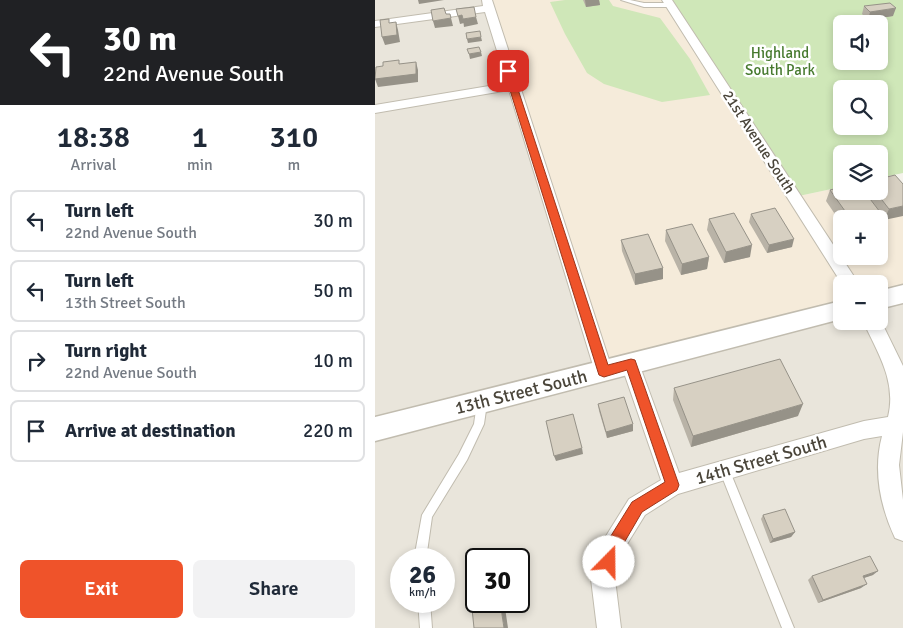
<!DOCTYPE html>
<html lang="en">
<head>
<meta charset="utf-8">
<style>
	:root { --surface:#fff; --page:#f2f2f3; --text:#1f2937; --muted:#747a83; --line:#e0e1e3; --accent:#ef532a }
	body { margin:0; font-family:Signika,sans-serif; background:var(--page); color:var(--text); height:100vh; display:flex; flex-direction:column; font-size:19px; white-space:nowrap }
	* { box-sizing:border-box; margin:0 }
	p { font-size:16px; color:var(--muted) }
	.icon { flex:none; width:28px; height:28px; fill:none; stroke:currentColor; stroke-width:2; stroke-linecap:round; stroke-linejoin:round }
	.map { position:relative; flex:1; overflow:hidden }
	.sheet { display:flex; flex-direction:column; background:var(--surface); width:375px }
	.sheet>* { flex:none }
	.guide { background:#202124; color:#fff; overflow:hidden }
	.buttons { position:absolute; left:458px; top:15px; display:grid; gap:10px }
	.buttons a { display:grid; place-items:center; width:55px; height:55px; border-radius:8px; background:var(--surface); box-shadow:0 2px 8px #0003; font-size:25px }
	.speed { position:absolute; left:15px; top:548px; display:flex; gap:10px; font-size:25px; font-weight:700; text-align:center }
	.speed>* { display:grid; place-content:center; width:65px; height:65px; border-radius:50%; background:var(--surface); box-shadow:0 2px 8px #0003; line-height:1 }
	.speed small { font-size:12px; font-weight:400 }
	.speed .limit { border:2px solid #111; border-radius:8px; background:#fff; color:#111 }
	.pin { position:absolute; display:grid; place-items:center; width:42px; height:42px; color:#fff; margin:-21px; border-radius:10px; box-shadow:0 2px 8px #0006 }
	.me { position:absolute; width:55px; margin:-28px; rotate:22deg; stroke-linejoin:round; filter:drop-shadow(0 0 4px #0008) }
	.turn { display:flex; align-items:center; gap:18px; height:105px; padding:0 20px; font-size:22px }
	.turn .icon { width:65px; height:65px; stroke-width:2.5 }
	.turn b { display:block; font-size:35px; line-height:42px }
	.eta { display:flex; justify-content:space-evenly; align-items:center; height:85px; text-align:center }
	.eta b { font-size:30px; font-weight:600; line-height:35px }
	.button { display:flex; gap:10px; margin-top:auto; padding:10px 20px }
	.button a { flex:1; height:58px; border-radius:8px; background:var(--accent); color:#fff; font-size:20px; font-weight:600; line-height:58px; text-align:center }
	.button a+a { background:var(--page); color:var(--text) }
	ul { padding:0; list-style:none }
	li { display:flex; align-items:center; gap:15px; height:62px; margin:0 10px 8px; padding:0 10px; border:2px solid var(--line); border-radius:8px }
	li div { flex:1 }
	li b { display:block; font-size:19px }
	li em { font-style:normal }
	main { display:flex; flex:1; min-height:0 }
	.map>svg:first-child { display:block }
	.residential { fill:#e9e5db; fill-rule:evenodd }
	.commercial { fill:#f5ebda; fill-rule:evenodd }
	.green { fill:#cfe7b8; fill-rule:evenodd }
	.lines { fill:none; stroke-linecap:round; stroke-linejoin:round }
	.service-casing { stroke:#c1bcaf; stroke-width:2 }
	.minor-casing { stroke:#c1bcaf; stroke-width:2 }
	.tertiary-casing { stroke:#c1bcaf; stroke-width:3 }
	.service { fill:#fff; fill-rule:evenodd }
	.minor { fill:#fff; fill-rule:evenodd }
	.tertiary { fill:#fff; fill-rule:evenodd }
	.wall { fill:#b9b3a7 }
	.shaded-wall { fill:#969288 }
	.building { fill:#d7d0c2; stroke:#969288 }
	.route { fill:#ef532a; stroke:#9b361b }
	.labels { text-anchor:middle; stroke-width:5; stroke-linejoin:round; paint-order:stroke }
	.far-park-label { font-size:15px; fill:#477a2f; stroke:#fff }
	.far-street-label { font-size:15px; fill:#4a453a; stroke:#fff }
	.street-label { font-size:18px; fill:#4a453a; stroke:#fff }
</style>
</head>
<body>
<main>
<section class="sheet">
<div class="guide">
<div class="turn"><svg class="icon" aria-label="left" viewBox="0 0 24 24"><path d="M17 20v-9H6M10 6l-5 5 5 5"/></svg><div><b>30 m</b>22nd Avenue South</div></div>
</div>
<div class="eta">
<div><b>18:38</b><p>Arrival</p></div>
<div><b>1</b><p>min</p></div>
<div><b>310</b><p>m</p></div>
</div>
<ul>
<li><svg class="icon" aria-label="left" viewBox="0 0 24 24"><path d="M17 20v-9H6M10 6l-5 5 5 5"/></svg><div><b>Turn left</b><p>22nd Avenue South</p></div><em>30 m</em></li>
<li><svg class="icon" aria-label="left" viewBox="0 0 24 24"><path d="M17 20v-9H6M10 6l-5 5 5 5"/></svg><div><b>Turn left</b><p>13th Street South</p></div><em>50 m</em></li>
<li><svg class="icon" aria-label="right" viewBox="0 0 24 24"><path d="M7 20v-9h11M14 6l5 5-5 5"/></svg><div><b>Turn right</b><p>22nd Avenue South</p></div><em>10 m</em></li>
<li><svg class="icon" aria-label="arrive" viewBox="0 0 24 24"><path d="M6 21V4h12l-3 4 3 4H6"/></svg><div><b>Arrive at destination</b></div><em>220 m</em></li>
</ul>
<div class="button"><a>Exit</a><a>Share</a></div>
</section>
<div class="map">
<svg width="528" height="628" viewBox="0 0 528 628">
	<rect width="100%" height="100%" fill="#f5f3ec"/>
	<path class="residential" d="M0,0H112L255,364L466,310V321H504V300L528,294V628H0ZM26,559H69V601H26ZM101,559H144V601H101Z"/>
	<path class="commercial" d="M112,0H292L419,197L466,187V191H504V178L517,176L528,188V294L504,300V284H466V310L229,372ZM466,219H504V256H466Z"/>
	<path class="green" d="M190,0H234L238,6L285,18L315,59L335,95L287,102L229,84L212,73L190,34L175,2Z
		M292,0H528V173L504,178V154H466V187L419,197ZM466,24H504V61H466ZM466,89H504V126H466Z"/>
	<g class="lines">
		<defs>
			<path id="service" d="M246,0H255L269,3H295L298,5L295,7H269Z
				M107,399L110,400L112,403L109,424L92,460L57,517L51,559H39L47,515L84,454L99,424L102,403L104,400Z
				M349,464L353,465L354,469L419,628H407L344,469L345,465Z
				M43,601H55L57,628H45Z"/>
			<path id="minor" d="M107,0H117L238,372L236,378L229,380L222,378L220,372L134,90L0,113V105L132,83L110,12L0,27V21L108,6Z
				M287,0H297L484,284H467Z
				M504,317L528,366V432L524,465L528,500V541L520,538C505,506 498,470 507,436L489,439L303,494L270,515L249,549L240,579L246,628H222L216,579L231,536L254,499L286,480L246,364L248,358L255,356L262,358L304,473L489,421L513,417C522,381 502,352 488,321H504Z"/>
			<path id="tertiary" d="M528,285V303L504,309V291Z
				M466,301V319L0,441V417Z"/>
		</defs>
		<use href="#service" class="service-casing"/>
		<use href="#minor" class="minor-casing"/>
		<use href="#tertiary" class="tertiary-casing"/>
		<use href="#service" class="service"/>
		<use href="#minor" class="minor"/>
		<use href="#tertiary" class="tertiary"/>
	</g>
	<path class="wall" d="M208,0H224L225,5L211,7Z
		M489,6L518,16L493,20L487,14Z
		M528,184L509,220L504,214L502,219H466V223L451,201L455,190L466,191H504Z
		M376,214L417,247L392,253L374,222Z
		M334,219L375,257L349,263L332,230Z
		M291,230L334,257L332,269L306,275L290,241Z
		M246,240L288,268V279L260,285L247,251Z
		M299,388L423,416L316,447L298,400Z
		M223,404L258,431L232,438L224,411Z
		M388,515L420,532L416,537L395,543L386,519Z
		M498,575L488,578L486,588L443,603L433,580L437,576Z"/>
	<path class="shaded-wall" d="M43,0H69L44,4Z
		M210,0H224L225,5L211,7Z
		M521,8L518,16L493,20L495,12Z
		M87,15L89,23L85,24L83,16Z
		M101,17L103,24L89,27L88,19Z
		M76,18L78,26L60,28L58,21Z
		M21,22L23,30L25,42L10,45L7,37Z
		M106,37L107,41L93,43L92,39Z
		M106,52L107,56L95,59L94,54Z
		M41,62L43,70V82L3,87L0,79Z
		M528,206V216L509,220L514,209Z
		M505,212L502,219H475V218Z
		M419,239L417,247L392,253L394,245Z
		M377,245L375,257L349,263L351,252Z
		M334,257L332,269L306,275L307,264Z
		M288,268V279L260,285V274Z
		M428,404L423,416L316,447L318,436Z
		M258,424V431L232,438L231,432Z
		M207,448L208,454L181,461L179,456Z
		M420,532L416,537L395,543L398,539Z
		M503,571L498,575L483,580L488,576Z
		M492,584L486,588L443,603L448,600Z
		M125,601H129L133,628H129Z"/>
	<path class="building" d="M515,3L521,8L495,12L489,6Z
		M99,7L101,17L88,19L87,15L83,16L81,9Z
		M69,8L71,14H75L76,18L58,21L56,10Z
		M14,19V23L21,22L22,35L7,37L5,20Z
		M105,31L106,37L92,39L91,33Z
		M104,47L106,52L94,54L92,49Z
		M24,60V64L41,62V74L0,79L1,67L8,66V62Z
		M520,175L528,184V206L514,209L500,191H504V179Z
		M466,187V191H489L505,212L475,218L455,190Z
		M400,208L419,239L394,245L376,214Z
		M359,213L377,245L351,252L334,219Z
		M317,224L334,257L307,264L291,230Z
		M273,234L288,268L260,274L246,240Z
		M405,359L428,404L318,436L299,388Z
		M249,397L258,424L231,432L223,404Z
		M198,414L207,448L179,456L171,421Z
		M410,509L420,532L398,539L388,515Z
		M495,556L503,571L488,576L492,584L448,600L437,576Z
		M101,598V601H125L129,628H99L96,599Z"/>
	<path class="route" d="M133,68L137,71L233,365L256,359L260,360L304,485L302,490L267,512L246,548L239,567L234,569L228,567L226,562L234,539L257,502L290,482L252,370L229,377L224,375L223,372L129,71Z"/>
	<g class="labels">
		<g class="far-park-label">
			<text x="405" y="58">Highland<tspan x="405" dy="17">South Park</tspan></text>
		</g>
		<g class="far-street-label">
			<text transform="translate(384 142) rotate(57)" y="5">21st Avenue South</text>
		</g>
		<g class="street-label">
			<text transform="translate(146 392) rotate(-14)" y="6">13th Street South</text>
			<text transform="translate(386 460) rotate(-16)" y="6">14th Street South</text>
		</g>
	</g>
</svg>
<div class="buttons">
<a><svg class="icon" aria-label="sound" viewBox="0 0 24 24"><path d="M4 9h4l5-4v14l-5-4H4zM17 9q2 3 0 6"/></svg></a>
<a><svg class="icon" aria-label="search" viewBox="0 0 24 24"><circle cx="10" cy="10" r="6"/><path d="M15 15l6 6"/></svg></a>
<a><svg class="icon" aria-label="layers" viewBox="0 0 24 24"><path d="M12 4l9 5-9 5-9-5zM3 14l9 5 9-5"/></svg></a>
<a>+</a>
<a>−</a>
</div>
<div class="speed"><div>26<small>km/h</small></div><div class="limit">30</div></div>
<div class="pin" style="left:133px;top:71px;background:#d93025"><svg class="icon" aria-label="arrive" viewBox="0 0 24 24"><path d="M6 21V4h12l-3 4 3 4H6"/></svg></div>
<svg class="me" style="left:234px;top:562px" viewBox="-20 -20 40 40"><circle r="19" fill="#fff"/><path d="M0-13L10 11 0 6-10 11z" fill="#ef532a"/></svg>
</div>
</main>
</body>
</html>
